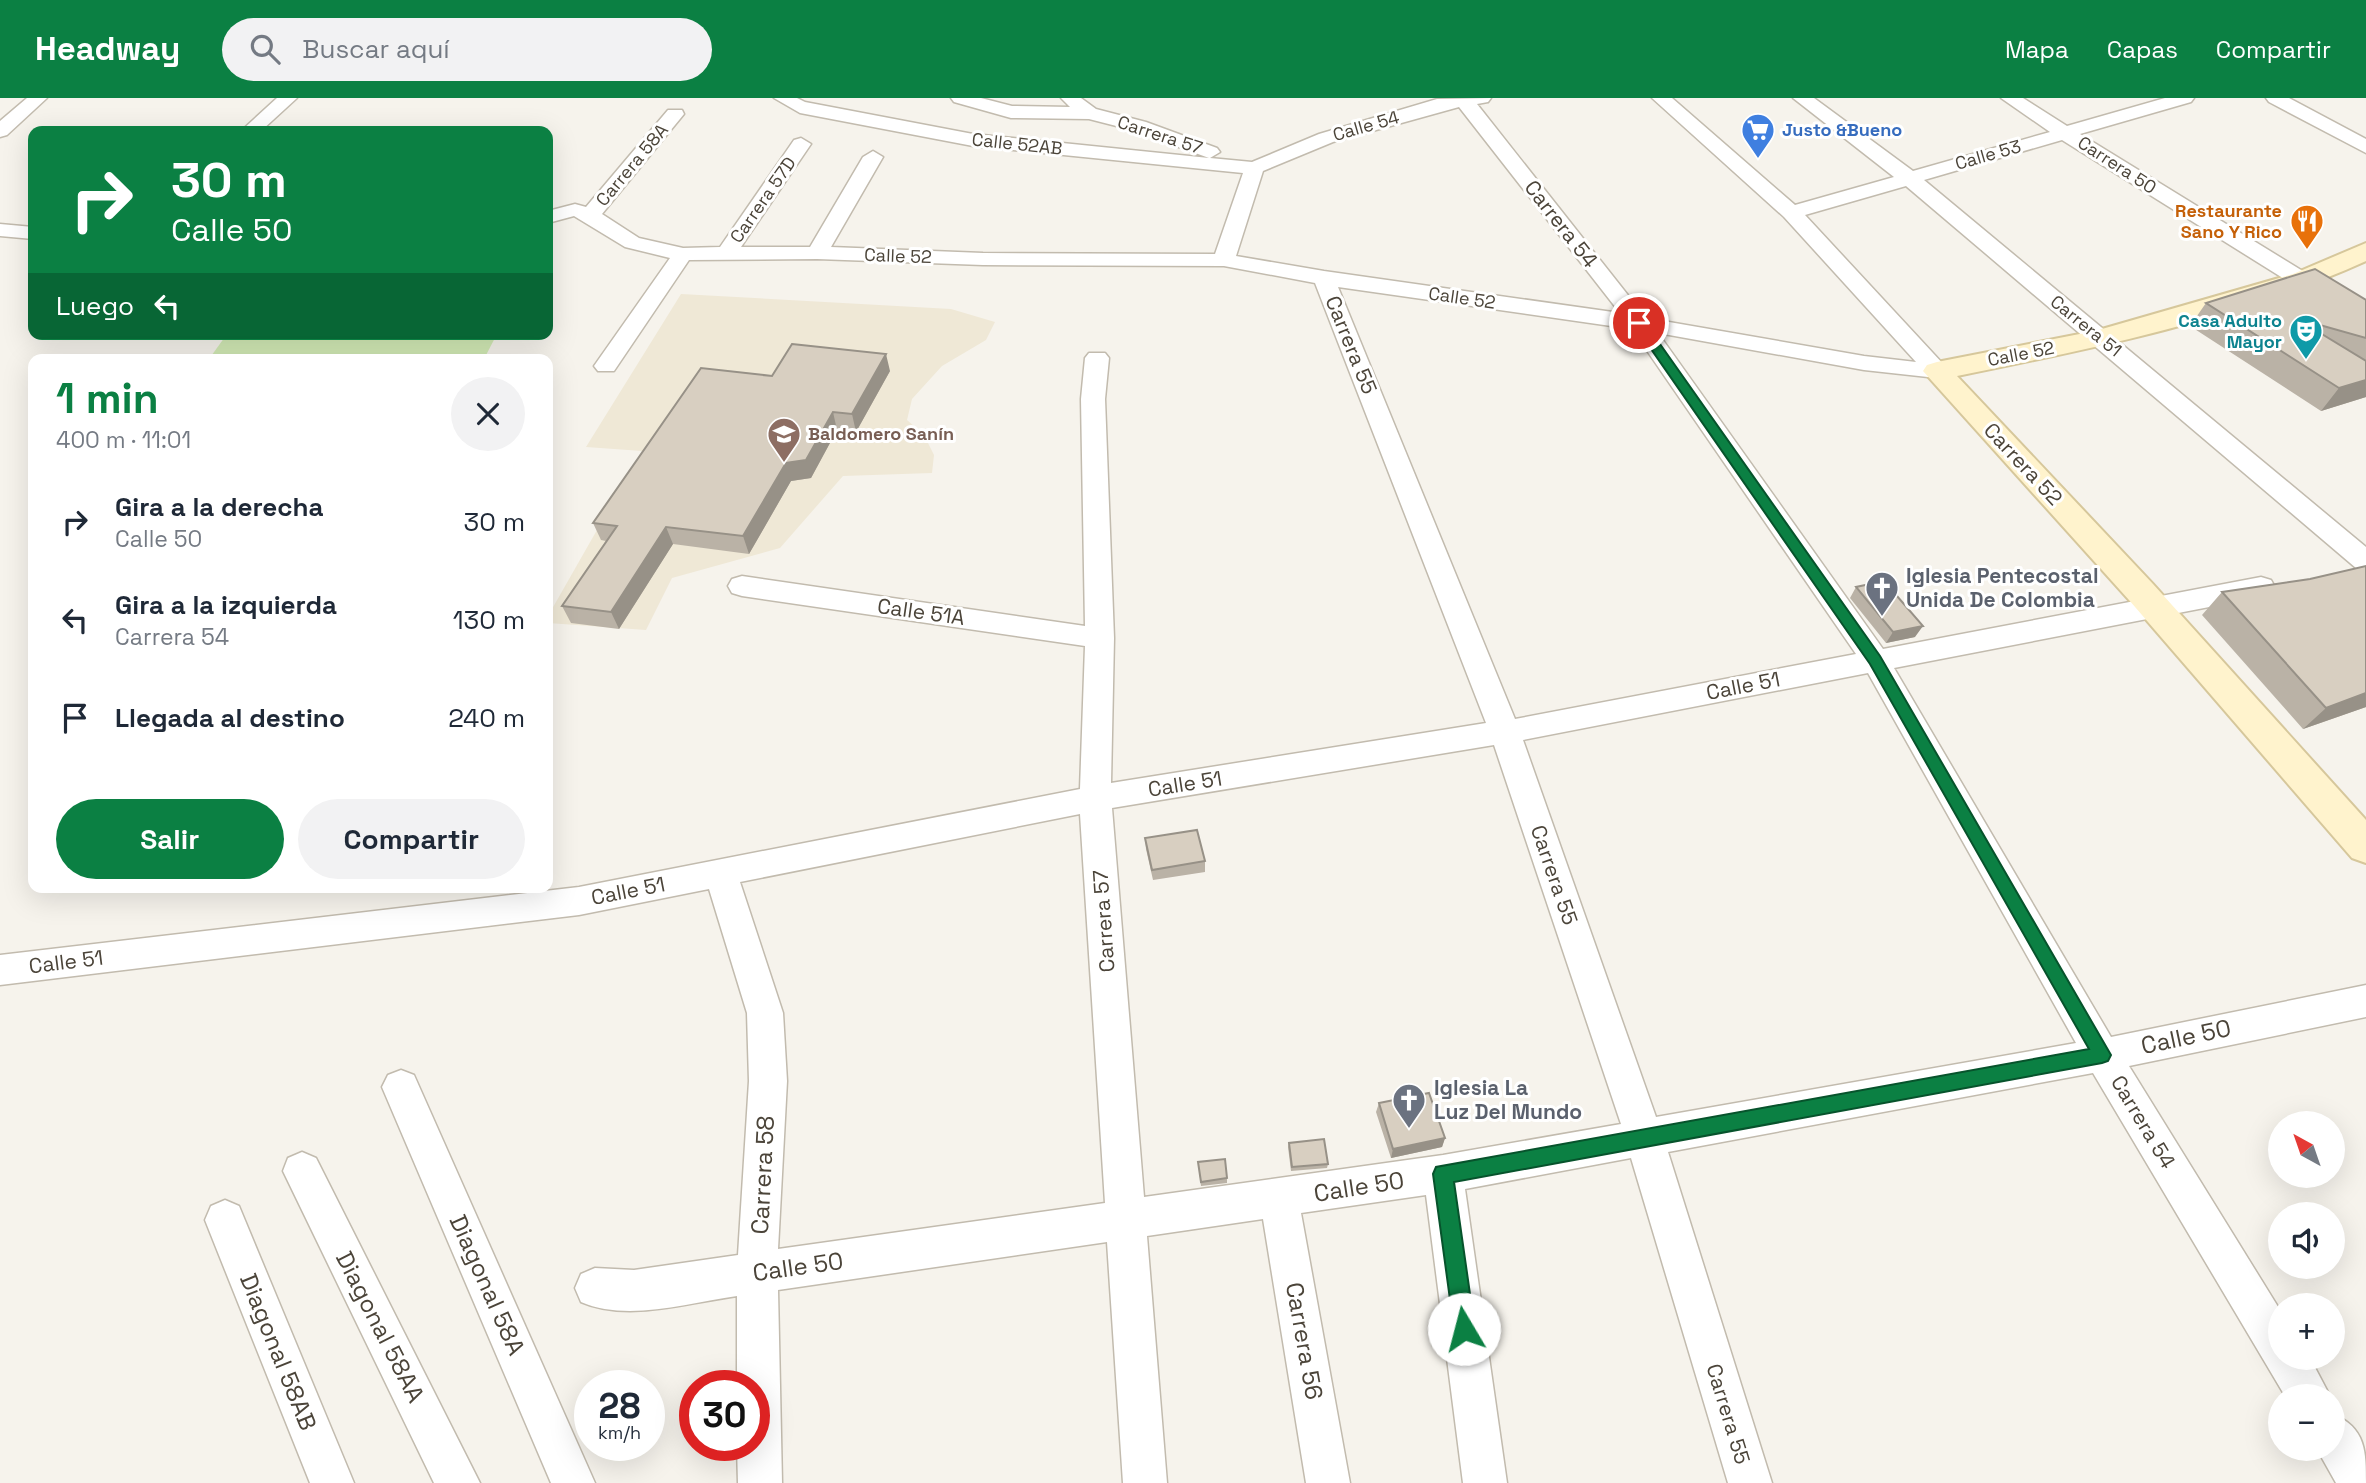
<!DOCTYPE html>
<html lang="es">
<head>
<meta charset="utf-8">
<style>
	:root { --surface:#fff; --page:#f2f2f3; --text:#1f2937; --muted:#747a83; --accent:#0b8043 }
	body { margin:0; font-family:"Space Grotesk",sans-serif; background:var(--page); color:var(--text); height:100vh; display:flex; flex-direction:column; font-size:26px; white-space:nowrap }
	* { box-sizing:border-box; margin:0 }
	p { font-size:23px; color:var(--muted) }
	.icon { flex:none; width:38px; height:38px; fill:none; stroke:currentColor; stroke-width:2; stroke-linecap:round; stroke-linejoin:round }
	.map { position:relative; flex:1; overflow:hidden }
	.panel { position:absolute; left:28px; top:256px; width:525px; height:539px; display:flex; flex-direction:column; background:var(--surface); border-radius:14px; box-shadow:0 7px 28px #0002 }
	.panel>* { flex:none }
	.top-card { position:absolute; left:28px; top:28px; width:525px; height:214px; border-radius:14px; box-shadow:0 7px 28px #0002; background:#0b8043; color:#fff; overflow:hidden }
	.needle { width:46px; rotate:320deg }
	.tools { position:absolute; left:2268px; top:1013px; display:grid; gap:14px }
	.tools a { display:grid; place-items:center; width:77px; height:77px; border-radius:50%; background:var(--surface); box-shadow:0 7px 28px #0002; font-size:35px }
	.speed { position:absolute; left:574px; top:1272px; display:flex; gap:14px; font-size:35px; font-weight:700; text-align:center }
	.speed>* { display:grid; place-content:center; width:91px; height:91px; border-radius:50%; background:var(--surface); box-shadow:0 7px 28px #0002; line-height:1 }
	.speed small { font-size:18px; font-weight:400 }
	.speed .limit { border:10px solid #d22; background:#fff; color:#111 }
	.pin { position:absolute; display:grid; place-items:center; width:60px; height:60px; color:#fff; margin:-30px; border:4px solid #fff; border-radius:50%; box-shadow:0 2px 7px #0007 }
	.me { position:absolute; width:77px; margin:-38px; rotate:352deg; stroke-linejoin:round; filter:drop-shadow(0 0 5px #0008) }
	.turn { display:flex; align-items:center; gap:24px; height:147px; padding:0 28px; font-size:32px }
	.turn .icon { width:91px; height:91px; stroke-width:2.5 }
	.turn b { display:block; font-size:49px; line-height:60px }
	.then { display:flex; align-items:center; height:66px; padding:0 28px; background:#0003; gap:14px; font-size:26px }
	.round { display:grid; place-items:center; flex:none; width:74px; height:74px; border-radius:37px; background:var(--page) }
	.headline { display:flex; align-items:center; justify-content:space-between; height:119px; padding:0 28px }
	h1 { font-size:42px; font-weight:800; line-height:52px; color:var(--accent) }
	.primary-button { display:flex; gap:14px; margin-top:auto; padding:14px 28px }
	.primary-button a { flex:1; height:80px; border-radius:42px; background:var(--accent); color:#fff; font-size:28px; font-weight:800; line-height:80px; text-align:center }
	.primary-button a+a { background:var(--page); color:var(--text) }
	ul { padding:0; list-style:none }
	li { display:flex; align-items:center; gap:21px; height:98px; padding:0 28px }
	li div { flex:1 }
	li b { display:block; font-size:26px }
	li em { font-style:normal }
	header { display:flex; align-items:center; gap:42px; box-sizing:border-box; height:98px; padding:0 35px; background:var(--accent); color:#fff }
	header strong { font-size:33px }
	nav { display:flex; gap:38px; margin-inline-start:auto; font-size:24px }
	.search { width:490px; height:63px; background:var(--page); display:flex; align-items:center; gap:18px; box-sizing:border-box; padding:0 24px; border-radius:38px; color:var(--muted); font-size:26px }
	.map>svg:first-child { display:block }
	.education { fill:#efe8d6 }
	.green { fill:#d2eab5 }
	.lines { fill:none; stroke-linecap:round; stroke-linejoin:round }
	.street-casing { stroke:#c2bbae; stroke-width:3 }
	.secondary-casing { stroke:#d6c79b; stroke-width:4 }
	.street { fill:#fff; fill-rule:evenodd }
	.secondary { fill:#fff3cd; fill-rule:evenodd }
	.wall { fill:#bab2a6 }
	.shaded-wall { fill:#979187 }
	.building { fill:#d8cfc1; stroke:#979187; stroke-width:2 }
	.route { fill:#0b8043; stroke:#07532c; stroke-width:2 }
	.labels { text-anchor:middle; stroke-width:6; stroke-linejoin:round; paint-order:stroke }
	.far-street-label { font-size:18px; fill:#4b4439; stroke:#fff }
	.far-shop-label { font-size:18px; font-weight:bold; fill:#366cbe; stroke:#fff; text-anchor:start }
	.far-food-label { font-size:18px; font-weight:bold; fill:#c56008; stroke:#fff; text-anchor:end }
	.far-culture-label { font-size:18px; font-weight:bold; fill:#0d838f; stroke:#fff; text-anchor:end }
	.far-education-label { font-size:18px; font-weight:bold; fill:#785e54; stroke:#fff; text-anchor:start }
	.street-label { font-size:21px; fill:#4b4439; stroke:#fff }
	.worship-label { font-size:21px; font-weight:bold; fill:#5b616d; stroke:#fff; text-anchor:start }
	.near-street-label { font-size:24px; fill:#4b4439; stroke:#fff }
</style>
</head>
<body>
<header>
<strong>Headway</strong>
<div class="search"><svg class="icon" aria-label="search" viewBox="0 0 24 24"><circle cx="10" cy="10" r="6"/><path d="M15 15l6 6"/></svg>Buscar aquí</div>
<nav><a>Mapa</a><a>Capas</a><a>Compartir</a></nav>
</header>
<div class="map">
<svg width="2366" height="1385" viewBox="0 0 2366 1385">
	<rect width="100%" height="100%" fill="#f6f3ec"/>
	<path class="education" d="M681,196L951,211L995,224L986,242L942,268L912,301L907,322L924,337L934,357L932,375L843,378L780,450L672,480L646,532L548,525V518L642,353L586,349Z"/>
	<path class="green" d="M227,236H497L484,261H209Z"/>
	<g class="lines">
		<defs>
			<path id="street" d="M27,0H47L7,37L0,39V23Z
				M277,0H297L261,33H241Z
				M774,0H797L805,4L973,36L1209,60L1132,32L1089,21L1011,20L954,4L951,0H981L1012,8L1070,9L1061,0H1081L1096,11L1146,24L1217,50L1220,54L1210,60L1252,64L1319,36L1437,1L1491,0L1488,4L1477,6L1646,220L1864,258L1916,264L1784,119L1652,0H1672L1795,107L1894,79L1793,0H1814L1913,73L2050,34L2001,0H2023L2067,28L2165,0H2194L2191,4L2080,36L2366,212V229L2358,227L2062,42L1924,82L2366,449V472L2356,470L1906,88L1805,117L1945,268L1949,273L1945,278L1937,280L1864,272L1658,235L1883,551L2261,479L2271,482L2275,489L2271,496L2261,499L1894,570L2111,939L2366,887V919L2129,968L2280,1212V1260H2310L2330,1298H2285L2093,975L1668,1054L1772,1385H1728L1631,1060L1465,1091L1507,1385H1463L1426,1097L1301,1115L1350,1385H1306L1263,1121L1147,1138L1167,1385H1123L1107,1144L778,1192L782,1385H738L737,1348H754V1288H737V1198C688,1205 627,1224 581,1204L575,1190L581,1176L595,1170L634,1172L738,1157L749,983L747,915L709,791L579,817L0,887V857L579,789L1080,691L1085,548L742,498L732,495L728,488L732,481L742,478L1085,528L1081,301L1085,260L1089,255H1105L1109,260L1105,301L1114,540L1111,685L1486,625L1315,185L1224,168L983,167L817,161L689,162L614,273H598L594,268L670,160L625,149L574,118L548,125V113L575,106L586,109L668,12H682L684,16L602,116L639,140L683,150L720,149L794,42L801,40L811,46L741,149H810L863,59L873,53L883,59L831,149L983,155L1215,156L1243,75L973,48L800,15ZM1459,9L1620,215L1324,173L1236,158L1263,73L1333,44ZM1338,189L1632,231L1856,556L1515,621ZM1868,575L2076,945L1656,1019L1523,642ZM1494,647L1621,1026L1443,1057L1144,1099L1112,710ZM1080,716L1105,1105L778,1151L787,983L783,915L740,784Z
				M2266,0H2289L2366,41V55L2269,4Z
				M0,126L33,129V141L0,138Z
				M401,972L414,977L595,1385H551L382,989L388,977Z
				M302,1054L316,1060L480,1385H434L283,1073L288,1060Z
				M225,1102L239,1108L354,1385H310L205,1122L211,1108Z
				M2333,1316C2366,1330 2366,1354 2366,1385H2336L2318,1353L2317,1351H2333Z"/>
			<path id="secondary" d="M2366,145V163C2238,221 2095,250 1957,278L2153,486L2366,722V765L2352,760L2129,502L1923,273L1927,267L1937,264L2095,233L2293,176Z"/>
		</defs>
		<use href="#street" class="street-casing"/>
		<use href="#secondary" class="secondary-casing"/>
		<use href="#street" class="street"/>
		<use href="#secondary" class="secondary"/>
	</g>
	<path class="wall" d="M2366,202V299L2321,313L2190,228L2206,205Z
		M890,273L856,334L837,332L811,380L791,383L749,456L673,446L619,531L571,525L562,508L606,443L601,442L593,425L772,278Z
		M1856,489L1915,539L1886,545L1850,500Z
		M2222,494L2366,609L2303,631L2202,517Z
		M1145,740L1205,763V774L1153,782L1146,751Z
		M1379,1005L1445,1040L1442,1049L1391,1060L1376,1014Z
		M1289,1045L1328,1066L1327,1070L1291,1073L1288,1049Z
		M1198,1064L1227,1080V1085L1201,1088Z"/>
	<path class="shaded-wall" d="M886,256L890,273L856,334L852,316Z
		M2366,282V299L2321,313L2339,290Z
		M833,314L837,332L811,380L791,383L749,456L743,438L786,365Z
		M666,429L673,446L619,531L611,514Z
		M1923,528L1915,539L1886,545L1893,534Z
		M2366,595V609L2303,631L2326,610Z
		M1445,1040L1442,1049L1391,1060L1393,1051Z"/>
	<path class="building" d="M2315,171L2366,202V240L2309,224L2307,227L2366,263V282L2339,290L2206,205Z
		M792,246L886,256L852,316L833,314L806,362L786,365L743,438L666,429L611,514L562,508L617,428L593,425L701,270L772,278Z
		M2366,468V595L2326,610L2222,494L2310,481Z
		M1884,483L1923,528L1893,534L1856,489Z
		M1197,732L1205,763L1152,772L1145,740Z
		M1429,995L1445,1040L1393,1051L1379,1005Z
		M1324,1041L1328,1066L1292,1069L1289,1045Z
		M1225,1061L1227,1080L1201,1084L1198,1064Z"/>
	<path class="route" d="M1634,222H1643L1880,558L2111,957L2108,963L2102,965L1454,1084L1475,1231L1472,1238L1464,1241L1457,1238L1454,1231L1433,1076L1436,1069L2089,951L1870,566L1633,225Z"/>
	<defs>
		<symbol id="supermarket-pin" viewBox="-11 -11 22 30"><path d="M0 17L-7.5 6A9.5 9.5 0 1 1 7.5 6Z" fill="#3f7fe0" stroke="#fff"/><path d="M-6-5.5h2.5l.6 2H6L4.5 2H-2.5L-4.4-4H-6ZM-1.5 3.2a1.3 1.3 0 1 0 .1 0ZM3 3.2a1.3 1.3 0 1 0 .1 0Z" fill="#fff"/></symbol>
		<symbol id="restaurant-pin" viewBox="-11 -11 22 30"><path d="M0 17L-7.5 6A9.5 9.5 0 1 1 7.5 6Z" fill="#e8710a" stroke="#fff"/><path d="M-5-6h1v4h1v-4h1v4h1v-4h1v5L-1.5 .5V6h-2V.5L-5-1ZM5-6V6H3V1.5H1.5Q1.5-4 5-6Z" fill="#fff"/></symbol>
		<symbol id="theatre-pin" viewBox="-11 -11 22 30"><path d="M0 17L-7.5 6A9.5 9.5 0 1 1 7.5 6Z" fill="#0f9aa8" stroke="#fff"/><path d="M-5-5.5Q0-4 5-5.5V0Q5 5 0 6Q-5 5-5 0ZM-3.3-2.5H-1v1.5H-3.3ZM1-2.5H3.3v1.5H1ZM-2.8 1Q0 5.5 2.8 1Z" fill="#fff"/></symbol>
		<symbol id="school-pin" viewBox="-11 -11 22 30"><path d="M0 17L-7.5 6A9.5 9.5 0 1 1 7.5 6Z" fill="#8d6e63" stroke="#fff"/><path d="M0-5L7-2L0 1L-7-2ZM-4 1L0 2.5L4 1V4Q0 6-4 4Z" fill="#fff"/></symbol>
		<symbol id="church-pin" viewBox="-11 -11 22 30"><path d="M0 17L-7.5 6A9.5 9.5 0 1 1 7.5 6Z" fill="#6b7280" stroke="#fff"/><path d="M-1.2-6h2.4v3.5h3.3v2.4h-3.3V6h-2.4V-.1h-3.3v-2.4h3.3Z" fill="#fff"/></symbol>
	</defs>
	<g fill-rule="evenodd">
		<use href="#supermarket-pin" x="1739" y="13" width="38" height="52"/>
		<use href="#restaurant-pin" x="2288" y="104" width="38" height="52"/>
		<use href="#theatre-pin" x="2287" y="214" width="38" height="52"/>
		<use href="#school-pin" x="765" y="317" width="38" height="52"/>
		<use href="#church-pin" x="1863" y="471" width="38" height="52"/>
		<use href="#church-pin" x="1390" y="983" width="38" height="52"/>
	</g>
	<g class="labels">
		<g class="far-street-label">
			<text transform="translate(1366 28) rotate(-16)" y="6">Calle 54</text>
			<text transform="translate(1160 37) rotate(18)" y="6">Carrera 57</text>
			<text transform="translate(1017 46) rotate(6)" y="6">Calle 52AB</text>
			<text transform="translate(1988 57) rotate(-16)" y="6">Calle 53</text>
			<text transform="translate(632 67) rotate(-50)" y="6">Carrera 58A</text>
			<text transform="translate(2117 67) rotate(33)" y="6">Carrera 50</text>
			<text transform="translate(763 102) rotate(-55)" y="6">Carrera 57D</text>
			<text transform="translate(898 158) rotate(2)" y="6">Calle 52</text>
			<text transform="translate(1462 200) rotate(8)" y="6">Calle 52</text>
			<text transform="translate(2086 228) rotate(39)" y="6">Carrera 51</text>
			<text transform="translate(2021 256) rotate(-11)" y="6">Calle 52</text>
		</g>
		<g class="far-shop-label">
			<text x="1782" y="38">Justo &amp;Bueno</text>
		</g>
		<g class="far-food-label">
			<text x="2282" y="119">Restaurante<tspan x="2282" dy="21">Sano Y Rico</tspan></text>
		</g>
		<g class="far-culture-label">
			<text x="2282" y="229">Casa Adulto<tspan x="2282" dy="21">Mayor</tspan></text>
		</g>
		<g class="far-education-label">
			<text x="808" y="342">Baldomero Sanín</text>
		</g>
		<g class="street-label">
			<text transform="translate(1561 126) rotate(52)" y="7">Carrera 54</text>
			<text transform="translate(1351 247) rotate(68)" y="7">Carrera 55</text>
			<text transform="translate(2023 366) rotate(47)" y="7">Carrera 52</text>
			<text transform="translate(921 514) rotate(8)" y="7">Calle 51A</text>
			<text transform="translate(1743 588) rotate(-11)" y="7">Calle 51</text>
			<text transform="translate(1185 686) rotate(-9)" y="7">Calle 51</text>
			<text transform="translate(1554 777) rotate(71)" y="7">Carrera 55</text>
			<text transform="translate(628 793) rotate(-11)" y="7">Calle 51</text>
			<text transform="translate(1104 823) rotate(-94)" y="7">Carrera 57</text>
			<text transform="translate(66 864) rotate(-7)" y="7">Calle 51</text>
			<text transform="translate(2143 1024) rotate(59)" y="7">Carrera 54</text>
			<text transform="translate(1728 1316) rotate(73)" y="7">Carrera 55</text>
		</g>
		<g class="worship-label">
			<text x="1906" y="485">Iglesia Pentecostal<tspan x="1906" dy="24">Unida De Colombia</tspan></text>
			<text x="1434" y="997">Iglesia La<tspan x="1434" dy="24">Luz Del Mundo</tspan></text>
		</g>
		<g class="near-street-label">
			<text transform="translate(2186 939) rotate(-12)" y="8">Calle 50</text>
			<text transform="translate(763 1077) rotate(-87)" y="8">Carrera 58</text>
			<text transform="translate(1359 1089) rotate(-9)" y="8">Calle 50</text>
			<text transform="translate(798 1169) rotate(-8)" y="8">Calle 50</text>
			<text transform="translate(487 1187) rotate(66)" y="8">Diagonal 58A</text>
			<text transform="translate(380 1229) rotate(63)" y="8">Diagonal 58AA</text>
			<text transform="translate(1304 1243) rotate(80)" y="8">Carrera 56</text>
			<text transform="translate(278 1254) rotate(68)" y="8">Diagonal 58AB</text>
		</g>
	</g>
</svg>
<div class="tools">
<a><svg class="needle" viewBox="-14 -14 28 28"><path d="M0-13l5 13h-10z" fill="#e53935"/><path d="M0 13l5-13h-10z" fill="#747a83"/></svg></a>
<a><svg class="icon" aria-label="sound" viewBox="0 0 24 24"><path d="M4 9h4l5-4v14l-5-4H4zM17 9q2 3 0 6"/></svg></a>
<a>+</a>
<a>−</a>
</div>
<div class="speed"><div>28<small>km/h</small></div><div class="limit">30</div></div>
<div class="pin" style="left:1639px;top:225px;background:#d93025"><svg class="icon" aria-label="arrive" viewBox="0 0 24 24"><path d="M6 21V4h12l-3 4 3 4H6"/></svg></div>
<svg class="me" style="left:1464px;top:1231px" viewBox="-20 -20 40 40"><circle r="19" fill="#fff"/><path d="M0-13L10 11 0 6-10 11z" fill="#0b8043"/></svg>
<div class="top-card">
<div class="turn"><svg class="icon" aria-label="right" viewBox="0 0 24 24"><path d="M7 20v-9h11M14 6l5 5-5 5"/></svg><div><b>30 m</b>Calle 50</div></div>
<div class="then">Luego<svg class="icon" aria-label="left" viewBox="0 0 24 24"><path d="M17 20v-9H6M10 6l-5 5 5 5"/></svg></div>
</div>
<section class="panel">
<div class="headline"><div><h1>1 min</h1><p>400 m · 11:01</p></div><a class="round"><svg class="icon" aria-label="close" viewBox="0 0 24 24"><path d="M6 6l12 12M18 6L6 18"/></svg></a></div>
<ul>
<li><svg class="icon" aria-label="right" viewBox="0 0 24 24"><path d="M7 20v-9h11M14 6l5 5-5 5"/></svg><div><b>Gira a la derecha</b><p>Calle 50</p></div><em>30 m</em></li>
<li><svg class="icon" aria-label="left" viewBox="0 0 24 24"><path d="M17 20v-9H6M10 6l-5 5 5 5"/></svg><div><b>Gira a la izquierda</b><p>Carrera 54</p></div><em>130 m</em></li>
<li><svg class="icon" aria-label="arrive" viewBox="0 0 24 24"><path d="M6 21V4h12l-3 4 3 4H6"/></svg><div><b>Llegada al destino</b></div><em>240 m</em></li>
</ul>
<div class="primary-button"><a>Salir</a><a>Compartir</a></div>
</section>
</div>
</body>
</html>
